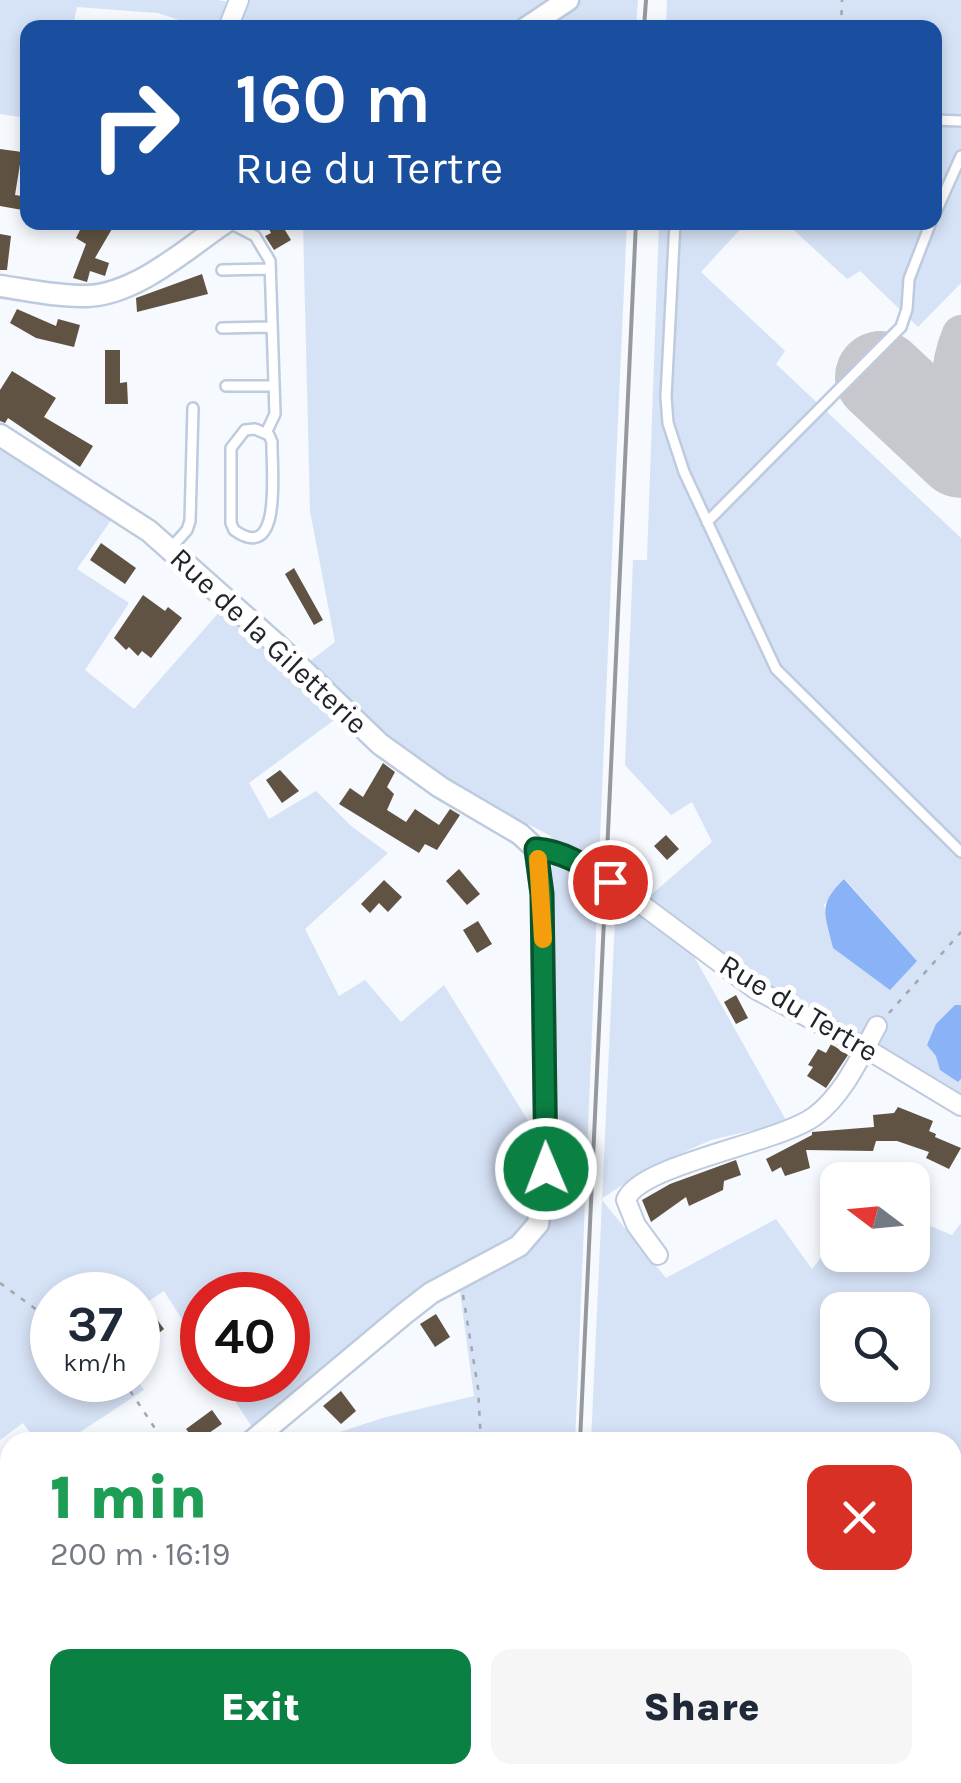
<!DOCTYPE html>
<html lang="en">
<head>
<meta charset="utf-8">
<style>
	:root { --surface:#fff; --page:#f6f6f7; --text:#1f2937; --muted:#747a83; --accent:#0b8043 }
	body { margin:0; font-family:Karla,sans-serif; background:var(--page); color:var(--text); height:100vh; display:flex; flex-direction:column; font-size:38px; white-space:nowrap }
	* { box-sizing:border-box; margin:0 }
	p { font-size:32px; color:var(--muted) }
	.icon { flex:none; width:55px; height:55px; fill:none; stroke:currentColor; stroke-width:2; stroke-linecap:round; stroke-linejoin:round }
	.map { position:relative; flex:1; overflow:hidden }
	.drawer { position:absolute; left:0px; top:1432px; width:962px; height:352px; display:flex; flex-direction:column; background:var(--surface); border-radius:30px 30px 0 0; box-shadow:0 5px 15px #0003 }
	.drawer>* { flex:none }
	.hud { position:absolute; left:20px; top:20px; width:922px; height:210px; border-radius:20px; box-shadow:0 5px 15px #0003; background:#1a4fa0; color:#fff; overflow:hidden }
	.needle { width:65px; rotate:286deg }
	.buttons { position:absolute; left:820px; top:1162px; display:grid; gap:20px }
	.buttons a { display:grid; place-items:center; width:110px; height:110px; border-radius:20px; background:var(--surface); box-shadow:0 5px 15px #0003; font-size:50px }
	.speed { position:absolute; left:30px; top:1272px; display:flex; gap:20px; font-size:50px; font-weight:700; text-align:center }
	.speed>* { display:grid; place-content:center; width:130px; height:130px; border-radius:50%; background:var(--surface); box-shadow:0 5px 15px #0003; line-height:1 }
	.speed small { font-size:25px; font-weight:400 }
	.speed .limit { border:15px solid #d22; background:#fff; color:#111 }
	.pin { position:absolute; display:grid; place-items:center; width:85px; height:85px; color:#fff; margin:-42px; border:5px solid #fff; border-radius:50%; box-shadow:0 2px 10px #0007 }
	.me { position:absolute; width:110px; margin:-55px; rotate:359deg; stroke-linejoin:round; filter:drop-shadow(0 0 8px #0008) }
	.turn { display:flex; align-items:center; gap:35px; height:210px; padding:0 50px; font-size:45px }
	.turn .icon { width:130px; height:130px; stroke-width:2.5 }
	.turn b { display:block; font-size:70px; line-height:85px }
	.round { display:grid; place-items:center; flex:none; width:105px; height:105px; border-radius:20px; background:var(--page) }
	.headline { display:flex; align-items:center; justify-content:space-between; height:170px; padding:0 50px }
	h1 { font-size:60px; font-weight:800; line-height:75px; color:#1e9e55 }
	.action { display:flex; gap:20px; margin-top:auto; padding:20px 50px }
	.action a { flex:1; height:115px; border-radius:20px; background:var(--accent); color:#fff; font-size:40px; font-weight:800; line-height:115px; text-align:center }
	.action a+a { background:var(--page); color:var(--text) }
	.map>svg:first-child { display:block }
	.green { fill:#d6e2f6; fill-rule:evenodd }
	.water { fill:#89b3f6 }
	.lines { fill:none; stroke-linecap:round; stroke-linejoin:round }
	.taxiway { stroke:#c6c8ce; stroke-width:38 }
	.runway { stroke:#c6c8ce; stroke-width:92 }
	.building { fill:#605343 }
	.service-casing { stroke:#becbde; stroke-width:14 }
	.minor-casing { stroke:#becbde; stroke-width:22 }
	.tertiary-casing { stroke:#becbde; stroke-width:25 }
	.path { stroke:#a3a7ac; stroke-width:2.5; stroke-dasharray:5 8; stroke-linecap:butt }
	.service { stroke:#fff; stroke-width:9 }
	.minor { stroke:#fff; stroke-width:18 }
	.tertiary { stroke:#fff; stroke-width:20 }
	.rail { stroke:#95989e; stroke-width:4 }
	.minor-bridge-casing { stroke:#becbde; stroke-width:22; stroke-linecap:butt }
	.minor-bridge { stroke:#fff; stroke-width:18 }
	.route-casing { stroke:#07532c; stroke-width:25 }
	.route { stroke:#0b8043; stroke-width:18 }
	.slow { stroke:#f59e0b; stroke-width:18 }
	.labels { text-anchor:middle; stroke-width:10; stroke-linejoin:round; paint-order:stroke }
	.street-label { font-size:30px; fill:#1f232a; stroke:#fff }
</style>
</head>
<body>
<div class="map">
<svg width="961" height="1783" viewBox="0 0 961 1783">
	<rect width="100%" height="100%" fill="#f6f9fd"/>
	<path class="green" d="M0,0H218L228,2L219,27H201L158,13L77,7L73,27L28,28L27,118L0,114Z
		M242,0H638L636,27L232,28Z
		M667,0H961V283L918,327L860,271L847,279L786,223L935,222V28H666Z
		M303,223H627C608,629 592,1036 575,1442H309L386,1417L474,1396L459,1285L254,1430L221,1380H288V1295H202V1351L164,1291L138,1308V1295H52V1380H137L144,1390L65,1442H37L23,1423L0,1440V442L116,513L77,569L129,603L85,670L134,709L221,610L337,718L249,783L269,819L316,791L351,826L388,853L305,929L339,996L365,980L401,1022L444,985L532,1127L559,1128L551,836L443,780L373,728L305,665L335,642L310,511Z
		M659,223H746L701,272L785,351L776,364L961,538V1005H955C943,1038 923,1058 958,1082L961,1079V1098C872,1048 783,999 700,939L692,953L787,1122L711,1140L650,1167L601,1199L666,1278L776,1219L812,1269L837,1237L838,1255H912L913,1219L952,1235L961,1223V1783H578V1775H952V1442H591L617,875L651,895L712,842L692,802L671,815L625,765L633,560H647ZM844,879H845L917,961L833,948L824,905ZM838,1310H912V1385H838Z
		M0,1575L10,1597V1775H558L557,1783H0Z"/>
	<path class="water" d="M844,879L917,961L890,990L833,948C825,914 817,905 844,879Z
		M955,1005H961V1079L958,1082L940,1070L936,1056L927,1045L936,1024Z"/>
	<g class="lines">
		<path class="taxiway" d="M961,334C947,367 947,404 961,437"/>
		<path class="runway" d="M881,377L961,452"/>
	</g>
	<path class="building" d="M0,149L22,152L15,195L28,197V211L0,206Z
		M84,222H116L95,258L109,263L105,276L90,271L87,282L73,278L86,244L76,238Z
		M280,222L291,240L274,250L265,236L271,233L269,229Z
		M0,234L11,236L7,270H0Z
		M202,274L208,294L137,312L136,298Z
		M17,309L56,326L58,319L80,325L74,347L36,338L10,323Z
		M105,350H120V383L127,382L128,404H105Z
		M12,371L56,398L44,417L93,446L80,467L8,418L5,423L0,421V390Z
		M101,543L136,568L125,584L90,560Z
		M294,568L323,620L314,625L285,574Z
		M143,595L165,611L168,607L182,618L151,658L142,651L138,656L129,647L126,650L114,638Z
		M383,763L395,772L387,787L394,794L387,810L406,822L415,809L439,825L450,809L460,815L437,850L425,844L419,853L339,804L350,788L363,797Z
		M280,770L299,791L282,803L266,780Z
		M666,835L679,849L667,860L654,846Z
		M459,869L480,894L467,905L446,881Z
		M384,880L402,897L388,912L379,903L370,913L361,904Z
		M478,921L492,944L477,953L463,930Z
		M736,995L748,1018L736,1024L724,1002Z
		M831,1044L848,1055L826,1088L807,1076L813,1067L808,1065L818,1049L826,1053Z
		M898,1107L933,1121L929,1131L936,1134L935,1137L961,1148L949,1169L926,1158L929,1152L897,1141H876L873,1151L806,1150L810,1168L785,1176L781,1167L772,1172L766,1159L812,1135V1132L874,1127L873,1115L894,1113Z
		M736,1160L741,1175L724,1181L723,1190L689,1206L686,1197L651,1222L642,1200L670,1184Z
		M148,1307L164,1329L154,1337L149,1331L144,1336L138,1328V1315Z
		M436,1314L450,1337L435,1347L420,1324Z
		M341,1391L356,1411L341,1424L323,1406Z
		M212,1410L222,1424L196,1442L186,1429Z"/>
	<g class="lines">
		<defs>
			<path id="service" d="M935,120L961,121
				M935,214L961,156
				M228,222L255,236L270,261L275,414L266,433
				M675,222L666,397L668,423L684,472L776,669L961,852
				M222,270L270,269
				M222,328L272,327
				M226,386H274
				M255,429L269,435L272,442C271,466 284,566 234,530L231,523V448L245,430Z
				M707,522L901,327L907,309L909,279L931,222
				M170,549L187,530L190,521L193,408"/>
			<path id="minor" d="M228,28L239,0
				M536,849L552,850L586,866
				M633,898L755,989L865,1048L961,1106
				M658,1255L636,1225L626,1200C639,1164 780,1143 815,1116C844,1094 860,1057 877,1026"/>
			<path id="tertiary" d="M526,28L568,0
				M0,286C28,290 58,297 87,296C137,294 186,249 226,222
				M0,435L149,531L275,643L380,744L440,787L520,834L536,849L542,894L546,1169L538,1224L519,1246L431,1293L404,1314L251,1442
				M0,1722L10,1719"/>
		</defs>
		<use href="#service" class="service-casing"/>
		<use href="#minor" class="minor-casing"/>
		<use href="#tertiary" class="tertiary-casing"/>
		<path class="path" d="M841,28L842,0
			M889,1013L961,932
			M0,1283L52,1321
			M463,1295L478,1388L481,1442
			M123,1380L164,1442
			M0,1551L10,1572
			M121,1775L123,1783
			M531,1775V1783
			M294,1783L296,1775"/>
		<use href="#service" class="service"/>
		<use href="#minor" class="minor"/>
		<use href="#tertiary" class="tertiary"/>
		<path class="rail" d="M644,28L646,0
			M580,1442L636,222
			M567,1783V1775"/>
		<defs>
			<path id="minor-bridge" d="M586,866L633,898"/>
		</defs>
		<use href="#minor-bridge" class="minor-bridge-casing"/>
		<use href="#minor-bridge" class="minor-bridge"/>
	</g>
	<g class="lines">
		<defs>
			<path id="route" d="M546,1169L542,894L536,849C564,851 587,867 610,882"/>
		</defs>
		<use href="#route" class="route-casing"/>
		<use href="#route" class="route"/>
		<path class="slow" d="M538,859L543,939"/>
	</g>
	<g class="labels">
		<g class="street-label">
			<text transform="translate(269 641) rotate(43)" y="10">Rue de la Giletterie</text>
			<text transform="translate(799 1008) rotate(31)" y="10">Rue du Tertre</text>
		</g>
	</g>
</svg>
<div class="buttons">
<a><svg class="needle" viewBox="-14 -14 28 28"><path d="M0-13l5 13h-10z" fill="#e53935"/><path d="M0 13l5-13h-10z" fill="#747a83"/></svg></a>
<a><svg class="icon" aria-label="search" viewBox="0 0 24 24"><circle cx="10" cy="10" r="6"/><path d="M15 15l6 6"/></svg></a>
</div>
<div class="speed"><div>37<small>km/h</small></div><div class="limit">40</div></div>
<div class="pin" style="left:610px;top:882px;background:#d93025"><svg class="icon" aria-label="arrive" viewBox="0 0 24 24"><path d="M6 21V4h12l-3 4 3 4H6"/></svg></div>
<svg class="me" style="left:546px;top:1169px" viewBox="-20 -20 40 40"><circle r="17" fill="#0b8043" stroke="#fff" stroke-width="3"/><path d="M0-11L8 9 0 5-8 9z" fill="#fff"/></svg>
<div class="hud">
<div class="turn"><svg class="icon" aria-label="right" viewBox="0 0 24 24"><path d="M7 20v-9h11M14 6l5 5-5 5"/></svg><div><b>160 m</b>Rue du Tertre</div></div>
</div>
<section class="drawer">
<div class="headline"><div><h1>1 min</h1><p>200 m · 16:19</p></div><a class="round" style="background:#d93025;color:#fff"><svg class="icon" aria-label="close" viewBox="0 0 24 24"><path d="M6 6l12 12M18 6L6 18"/></svg></a></div>
<div class="action"><a>Exit</a><a>Share</a></div>
</section>
</div>
</body>
</html>
